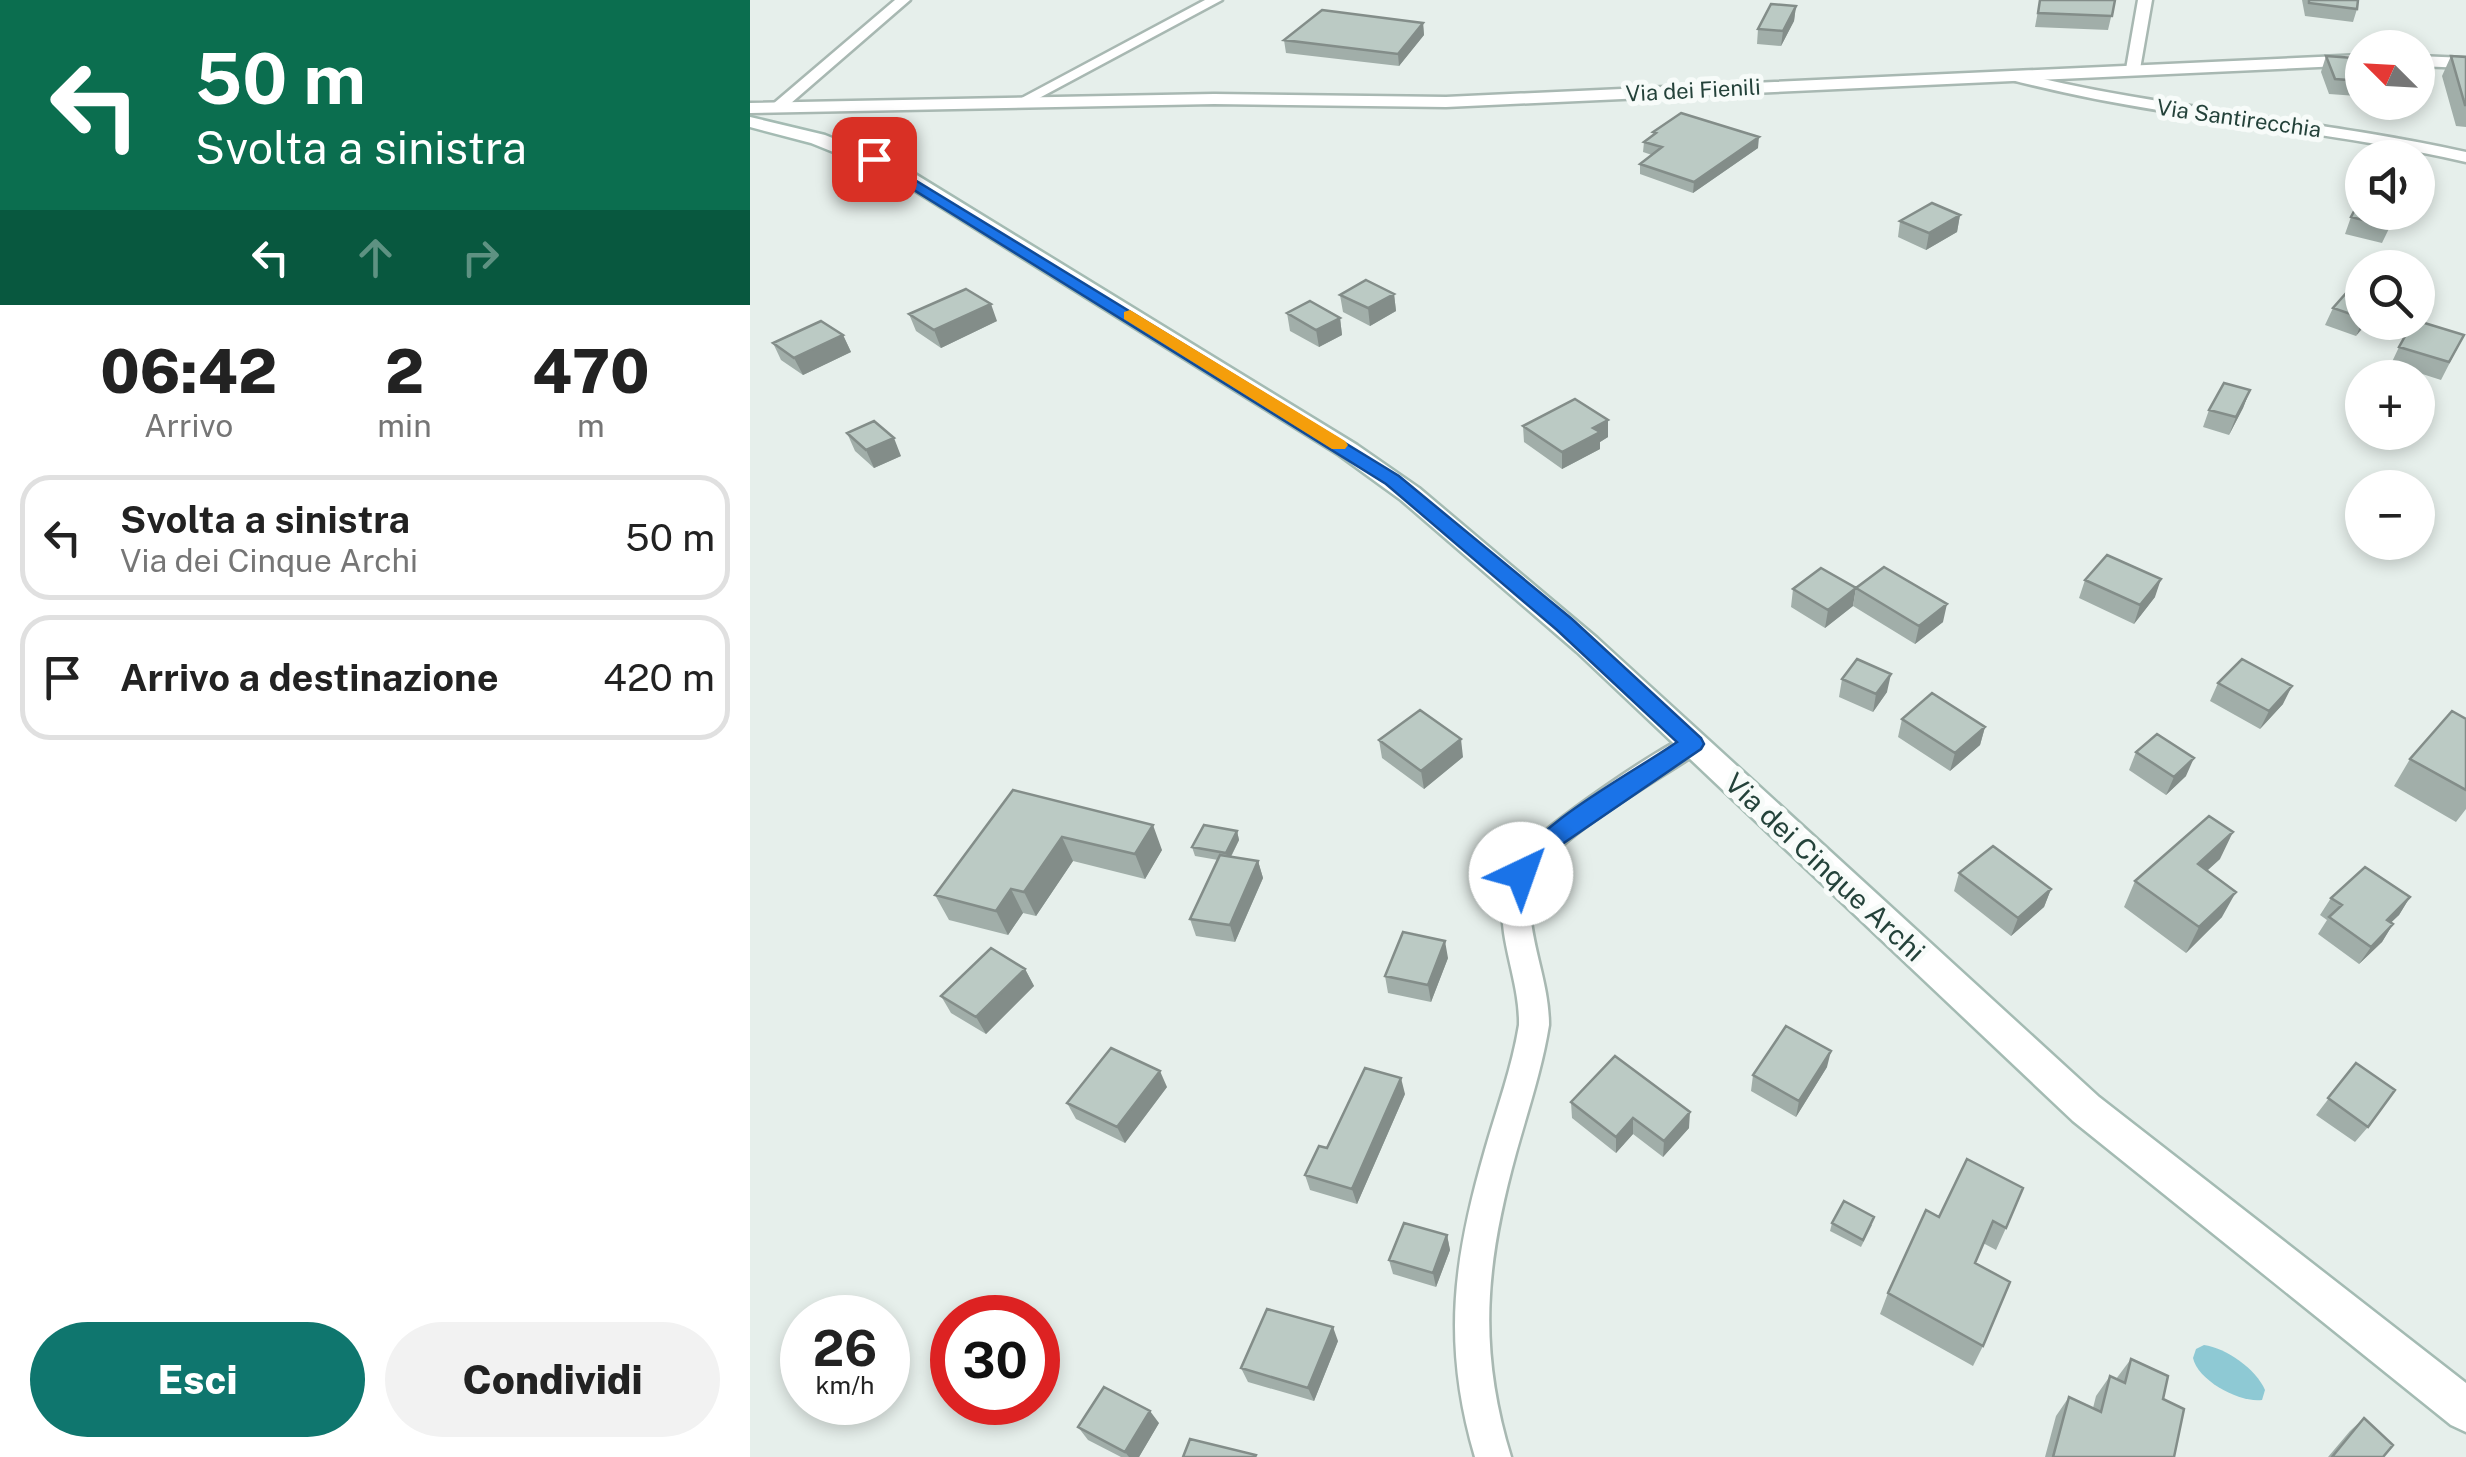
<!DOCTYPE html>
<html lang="it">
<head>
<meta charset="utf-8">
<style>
	:root { --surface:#fff; --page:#f2f2f2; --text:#222; --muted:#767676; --line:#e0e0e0; --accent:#0f766e }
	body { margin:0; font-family:"Public Sans",sans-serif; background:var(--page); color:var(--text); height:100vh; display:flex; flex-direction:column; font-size:38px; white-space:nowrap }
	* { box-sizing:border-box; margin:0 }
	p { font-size:32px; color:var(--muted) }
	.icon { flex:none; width:55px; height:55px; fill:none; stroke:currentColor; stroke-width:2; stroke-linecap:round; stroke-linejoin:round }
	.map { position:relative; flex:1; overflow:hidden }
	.side { display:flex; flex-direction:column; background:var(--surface); width:750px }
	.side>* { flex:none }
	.guide { background:#0b6e4f; color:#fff; overflow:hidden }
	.needle { width:65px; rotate:294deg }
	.fabs { position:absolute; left:1595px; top:30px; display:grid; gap:20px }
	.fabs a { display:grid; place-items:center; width:90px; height:90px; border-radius:50%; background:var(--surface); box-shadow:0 5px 15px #0003; font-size:50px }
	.speed { position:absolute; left:30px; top:1295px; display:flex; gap:20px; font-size:50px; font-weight:700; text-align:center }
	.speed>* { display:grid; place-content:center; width:130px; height:130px; border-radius:50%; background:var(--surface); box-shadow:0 5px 15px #0003; line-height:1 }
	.speed small { font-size:25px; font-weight:400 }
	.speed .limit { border:15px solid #d22; background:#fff; color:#111 }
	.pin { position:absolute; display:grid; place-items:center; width:85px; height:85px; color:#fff; margin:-42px; border-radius:20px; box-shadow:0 5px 15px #0006 }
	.me { position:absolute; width:110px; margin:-55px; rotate:42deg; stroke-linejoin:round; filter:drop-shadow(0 0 8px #0008) }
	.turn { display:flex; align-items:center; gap:35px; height:210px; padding:0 30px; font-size:45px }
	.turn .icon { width:130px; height:130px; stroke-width:2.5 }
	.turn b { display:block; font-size:70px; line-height:85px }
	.lanes { display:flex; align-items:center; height:95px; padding:0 30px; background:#0003; justify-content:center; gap:50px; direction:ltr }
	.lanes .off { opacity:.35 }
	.eta { display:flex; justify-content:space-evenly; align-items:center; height:170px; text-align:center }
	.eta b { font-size:60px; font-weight:800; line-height:70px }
	.action { display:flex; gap:20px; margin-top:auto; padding:20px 30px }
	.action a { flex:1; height:115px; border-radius:60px; background:var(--accent); color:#fff; font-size:40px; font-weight:800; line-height:115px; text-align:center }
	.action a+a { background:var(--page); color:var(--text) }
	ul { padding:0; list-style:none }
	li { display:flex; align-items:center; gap:30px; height:125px; margin:0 20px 15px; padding:0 10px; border:5px solid var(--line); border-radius:30px }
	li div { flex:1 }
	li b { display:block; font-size:38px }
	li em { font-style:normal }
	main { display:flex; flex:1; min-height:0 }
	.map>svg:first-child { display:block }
	.water { fill:#8ec9d4 }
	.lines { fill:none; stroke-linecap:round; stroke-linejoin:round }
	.minor-casing { stroke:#a8b8b2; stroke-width:5 }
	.tertiary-casing { stroke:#a8b8b2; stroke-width:5 }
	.secondary-casing { stroke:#a4bbb3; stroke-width:5 }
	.minor { fill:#fff; fill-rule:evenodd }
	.tertiary { fill:#fff; fill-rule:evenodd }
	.secondary { fill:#fff; fill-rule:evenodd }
	.wall { fill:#a1aea9 }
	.shaded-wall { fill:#838d89 }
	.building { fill:#bbcac4; stroke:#838d89; stroke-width:2.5 }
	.route { fill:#1a73e8; stroke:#114b97; stroke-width:2.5 }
	.slow { fill:#f59e0b }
	.labels { text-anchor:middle; stroke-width:10; stroke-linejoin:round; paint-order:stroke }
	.far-street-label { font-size:22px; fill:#24423a; stroke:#f7fbf9 }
	.street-label { font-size:28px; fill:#24423a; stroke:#f7fbf9 }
</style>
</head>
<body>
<main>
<section class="side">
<div class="guide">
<div class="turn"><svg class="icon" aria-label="left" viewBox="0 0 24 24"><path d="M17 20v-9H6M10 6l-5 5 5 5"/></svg><div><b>50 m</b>Svolta a sinistra</div></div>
<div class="lanes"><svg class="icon" aria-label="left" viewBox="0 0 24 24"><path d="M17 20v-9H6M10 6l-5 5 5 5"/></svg><svg class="icon off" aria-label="ahead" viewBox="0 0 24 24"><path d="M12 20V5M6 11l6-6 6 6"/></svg><svg class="icon off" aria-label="right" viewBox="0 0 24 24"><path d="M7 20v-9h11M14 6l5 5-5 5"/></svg></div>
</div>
<div class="eta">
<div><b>06:42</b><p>Arrivo</p></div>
<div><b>2</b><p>min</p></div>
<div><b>470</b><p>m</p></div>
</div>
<ul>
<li><svg class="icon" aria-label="left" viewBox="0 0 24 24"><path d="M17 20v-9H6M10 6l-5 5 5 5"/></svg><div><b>Svolta a sinistra</b><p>Via dei Cinque Archi</p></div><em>50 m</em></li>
<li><svg class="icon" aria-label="arrive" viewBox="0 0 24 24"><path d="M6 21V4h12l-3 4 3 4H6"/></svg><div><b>Arrivo a destinazione</b></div><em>420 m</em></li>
</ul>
<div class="action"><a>Esci</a><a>Condividi</a></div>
</section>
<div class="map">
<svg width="1716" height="1457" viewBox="0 0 1716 1457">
	<rect width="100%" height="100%" fill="#e6efeb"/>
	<path class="water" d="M1454,1345C1476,1348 1506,1369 1515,1390L1512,1400C1490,1403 1448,1381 1443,1358L1446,1349Z"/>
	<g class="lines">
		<defs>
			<path id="minor" d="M145,0H160L33,110H23V104Z
				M455,0H472L278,104L266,101Z
				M1388,0H1402L1390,69L1383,73L1376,69Z
				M1263,72C1412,109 1566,119 1716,152V162C1564,127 1408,119 1258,79V73Z
				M943,734L952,736L956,743L952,750C911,778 818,830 791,868C782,880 779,897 780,912C783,951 799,985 799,1025C792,1069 778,1110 766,1153C736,1262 727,1347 761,1457H725C692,1345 703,1260 735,1150C747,1108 762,1068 769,1025C770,983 749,941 753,903C754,885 761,867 772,853C791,828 914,743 943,734Z"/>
			<path id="tertiary" d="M1612,55V65L696,107L464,104L0,113V103L464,94L696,97Z
				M1668,56L1716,58V68L1668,66Z"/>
			<path id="secondary" d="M0,117L75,135L152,166L607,445L669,488L847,638L1349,1097L1716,1383V1432L1701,1425L1323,1121L827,652L651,500L589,455L138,174L61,143L0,127Z"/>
		</defs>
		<use href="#minor" class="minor-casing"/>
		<use href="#tertiary" class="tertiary-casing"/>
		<use href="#secondary" class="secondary-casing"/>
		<use href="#minor" class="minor"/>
		<use href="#tertiary" class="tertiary"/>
		<use href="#secondary" class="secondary"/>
	</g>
	<path class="wall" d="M1290,0H1365L1358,30L1285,27Z
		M1552,0H1608L1607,9L1603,22L1555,16Z
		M1046,6L1044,21L1031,46L1007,44L1008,29Z
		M673,23L674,35L649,66L536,53L534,40Z
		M1576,56L1612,80L1607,96L1579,94L1571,72Z
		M1701,56L1716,57V127L1706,126L1692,76Z
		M903,132L1008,148L943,193L890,174V164L902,155L893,152L894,142L903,135Z
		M1647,212L1632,243L1595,234L1601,217Z
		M1210,215L1207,232L1176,250L1148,237L1150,221Z
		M1612,275V322L1606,336L1575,325L1583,308Z
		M644,294L646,311L620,326L593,312L590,295Z
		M537,313L590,318L592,335L569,347L540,331Z
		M159,314L247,321L191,348L166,331Z
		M93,335L101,352L53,375L31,360L23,343Z
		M1714,335L1691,380L1641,364L1649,347Z
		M1500,390L1493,408L1479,435L1453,427L1459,410Z
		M773,426L858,437L850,442V449L812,469L774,442Z
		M1616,432H1646L1642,440Z
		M97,433L151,456L124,468L105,451Z
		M1335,580L1405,597L1384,624L1329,598Z
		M1106,588L1193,622L1165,644L1103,606Z
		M1043,589L1103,606L1075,628L1041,607Z
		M1092,679L1137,692L1123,712L1089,697Z
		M1468,683L1533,704L1510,729L1460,701Z
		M1152,719L1235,727L1230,745L1200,771L1148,737Z
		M1716,719V809L1706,822L1644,786L1660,759Z
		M629,740L713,757L674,789L632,758Z
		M1386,752L1436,776L1416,795L1379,770Z
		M263,790L412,850L395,879L323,861L286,916L273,913L258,935L199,920L185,895Z
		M487,831L489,840L481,857L508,861L513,878L485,942L446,936L440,919L468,860L445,856L442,847Z
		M1470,859L1457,871L1472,917L1436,953L1374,907L1385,881Z
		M1209,873L1301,889L1294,907L1261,936L1204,891Z
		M1660,897L1649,915L1641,922L1643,924L1632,942L1609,964L1568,934L1577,920L1570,915L1581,898Z
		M698,958L681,1002L638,993L635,976Z
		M275,969L284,986L236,1034L201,1013L191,996Z
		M1606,1063L1618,1127L1605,1142L1566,1115Z
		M1077,1067L1046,1117L1001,1091L1003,1075Z
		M417,1087L375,1143L326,1119L317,1103Z
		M655,1094L607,1204L560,1190L555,1175L577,1148Z
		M821,1102L939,1128L913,1157L883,1134L866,1153L822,1118Z
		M1217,1159L1256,1228L1246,1250L1233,1243L1225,1263L1233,1346L1223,1366L1130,1314L1138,1293L1189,1217Z
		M1082,1223L1122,1225L1111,1247L1080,1231Z
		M697,1235L700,1250L686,1287L643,1274L639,1260Z
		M588,1341L564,1401L498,1382L491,1368Z
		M1381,1359L1413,1399L1424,1457H1295L1306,1416L1319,1397L1343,1408L1346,1396L1360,1376L1366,1379Z
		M1614,1418L1633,1457H1578L1600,1431Z
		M409,1423L389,1457H371L338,1440L328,1427Z"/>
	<path class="shaded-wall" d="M1046,6L1044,21L1031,46L1033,31Z
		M673,23L674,35L649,66L648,54Z
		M1009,137L1008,148L943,193L944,182Z
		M1210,215L1207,232L1176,250L1179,233Z
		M644,294L646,311L620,326L618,308Z
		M241,304L247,321L191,348L184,330Z
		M590,318L592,335L569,347L566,330Z
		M1612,321V322H1618L1606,336Z
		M93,335L101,352L53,375L44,358Z
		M1500,390L1493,408L1479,435L1486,417Z
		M858,420V437L850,442V449L812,469V452L843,428Z
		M144,438L151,456L124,468L116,450Z
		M1411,579L1405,597L1384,624L1390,605Z
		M1106,588L1103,606L1075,628L1078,610Z
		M1197,604L1193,622L1165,644L1169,626Z
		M1141,674L1137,692L1123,712L1126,694Z
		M1542,686L1533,704L1510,729L1519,711Z
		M1235,727L1230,745L1200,771L1205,753Z
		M711,739L713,757L674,789L671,771Z
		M1444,758L1436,776L1416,795L1424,777Z
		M403,825L412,850L395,879L385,854Z
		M487,831L489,840L478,862L476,853Z
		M1483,832L1470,859L1435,890L1448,864Z
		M312,837L323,861L286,916L274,892Z
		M508,861L513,878L485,942L480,925Z
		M261,889L273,913L258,935L246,911Z
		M1301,889L1294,907L1261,936L1268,918Z
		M1486,892L1472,917L1436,953L1449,927Z
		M1660,897L1649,915L1626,937L1637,920Z
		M1643,924L1632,942L1609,964L1621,947Z
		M695,941L698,958L681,1002L678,985Z
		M275,969L284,986L236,1034L226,1017Z
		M1081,1051L1077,1067L1046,1117L1049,1101Z
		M410,1071L417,1087L375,1143L367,1127Z
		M651,1078L655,1094L607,1204L602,1189Z
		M940,1112L939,1128L913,1157L914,1141Z
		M883,1118V1134L866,1153V1137Z
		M697,1235L700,1250L686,1287L683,1273Z
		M583,1327L588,1341L564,1401L558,1388Z
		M400,1411L409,1423L389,1457H379L375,1452Z"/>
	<path class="building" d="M1290,0H1365L1362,16L1288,13Z
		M1559,0H1608L1607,9L1559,3Z
		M1021,4L1046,6L1033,31L1008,29Z
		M572,10L673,23L648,54L534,40Z
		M1576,56L1604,58L1612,81L1585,79Z
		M1701,56L1716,57V105H1715Z
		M931,113L1009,137L944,182L890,164L912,147L894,142L906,133L903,132Z
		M1639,146L1641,150L1666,156L1665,158H1633Z
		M1612,196V212H1646L1640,227L1601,217Z
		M1182,203L1210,215L1179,233L1150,221Z
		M1631,255L1658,264L1655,268H1620Z
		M1612,275V318L1583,308Z
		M616,280L644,294L618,308L590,295Z
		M216,289L241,304L184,330L159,314Z
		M560,301L590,318L566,330L537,313Z
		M71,321L93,335L44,358L23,343Z
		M1668,321L1714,335L1699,362L1649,347L1663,322Z
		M1474,383L1500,390L1486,417L1459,410Z
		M825,399L858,420L843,428L850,432L812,452L773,426Z
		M124,421L144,438L116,450L97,433Z
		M1357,555L1411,579L1390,605L1335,580Z
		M1134,567L1197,604L1169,626L1106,588Z
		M1071,568L1106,588L1078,610L1043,589Z
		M1107,659L1141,674L1126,694L1092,679Z
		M1492,659L1542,686L1519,711L1468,683Z
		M1182,693L1235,727L1205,753L1152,719Z
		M670,710L711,739L671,771L629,740Z
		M1702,711L1716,719V790L1660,759Z
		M1407,734L1444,758L1424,777L1386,752Z
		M263,790L403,825L385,854L312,837L274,892L261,889L246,911L185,895Z
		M1459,816L1483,832L1448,864L1486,892L1449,927L1385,881Z
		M454,825L487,831L476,853L442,847Z
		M1243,846L1301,889L1268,918L1209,873Z
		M470,855L508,861L480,925L440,919Z
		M1615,867L1660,897L1637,920L1643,924L1621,947L1579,917L1592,905L1581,898Z
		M653,932L695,941L678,985L635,976Z
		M241,948L275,969L226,1017L191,996Z
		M1036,1026L1081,1051L1049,1101L1003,1075Z
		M361,1048L410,1071L367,1127L317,1103Z
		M865,1056L940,1112L914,1141L883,1118L866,1137L821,1102Z
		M1606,1063L1645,1090L1618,1127L1578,1098Z
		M615,1068L651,1078L602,1189L555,1175L569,1146L577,1148Z
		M1217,1159L1273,1188L1256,1228L1243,1221L1225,1263L1260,1282L1233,1346L1138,1293L1176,1210L1189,1217Z
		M1094,1201L1124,1217L1113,1240L1082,1223Z
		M654,1223L697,1235L683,1273L639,1260Z
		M517,1309L583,1327L558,1388L491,1368Z
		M1381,1359L1418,1376L1413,1399L1434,1409L1424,1457H1303L1319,1397L1351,1412L1360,1376L1375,1383Z
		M354,1387L400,1411L375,1452L328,1427Z
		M1614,1418L1643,1445L1633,1457H1582Z
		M440,1439L506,1455L505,1457H433Z"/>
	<path class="route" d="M124,155L649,476L822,619L951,738L954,744L951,749L808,847L788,867L780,881H762L759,874C785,823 878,776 927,742L807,630L636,484L119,162V156Z"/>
	<path class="slow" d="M380,310L595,441L598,445L595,449H582L374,319V312Z"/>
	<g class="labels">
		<g class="far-street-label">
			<text transform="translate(943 90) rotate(-3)" y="8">Via dei Fienili</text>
			<text transform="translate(1489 118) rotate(8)" y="8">Via Santirecchia</text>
		</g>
		<g class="street-label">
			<text transform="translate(1075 867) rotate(43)" y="10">Via dei Cinque Archi</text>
		</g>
	</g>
</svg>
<div class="fabs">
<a><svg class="needle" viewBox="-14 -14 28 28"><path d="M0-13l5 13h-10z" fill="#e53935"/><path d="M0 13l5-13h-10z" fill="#767676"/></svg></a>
<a><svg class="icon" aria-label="sound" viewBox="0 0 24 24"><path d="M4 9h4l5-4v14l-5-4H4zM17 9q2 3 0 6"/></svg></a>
<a><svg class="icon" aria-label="search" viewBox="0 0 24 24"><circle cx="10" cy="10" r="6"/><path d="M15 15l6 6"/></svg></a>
<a>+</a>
<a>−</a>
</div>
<div class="speed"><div>26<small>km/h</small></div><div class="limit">30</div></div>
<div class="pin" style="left:124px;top:159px;background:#d93025"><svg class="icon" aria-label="arrive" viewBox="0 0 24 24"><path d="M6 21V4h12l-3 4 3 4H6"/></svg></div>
<svg class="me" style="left:771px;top:874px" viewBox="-20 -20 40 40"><circle r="19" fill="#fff"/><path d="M0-13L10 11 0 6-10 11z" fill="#1a73e8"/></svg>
</div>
</main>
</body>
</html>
